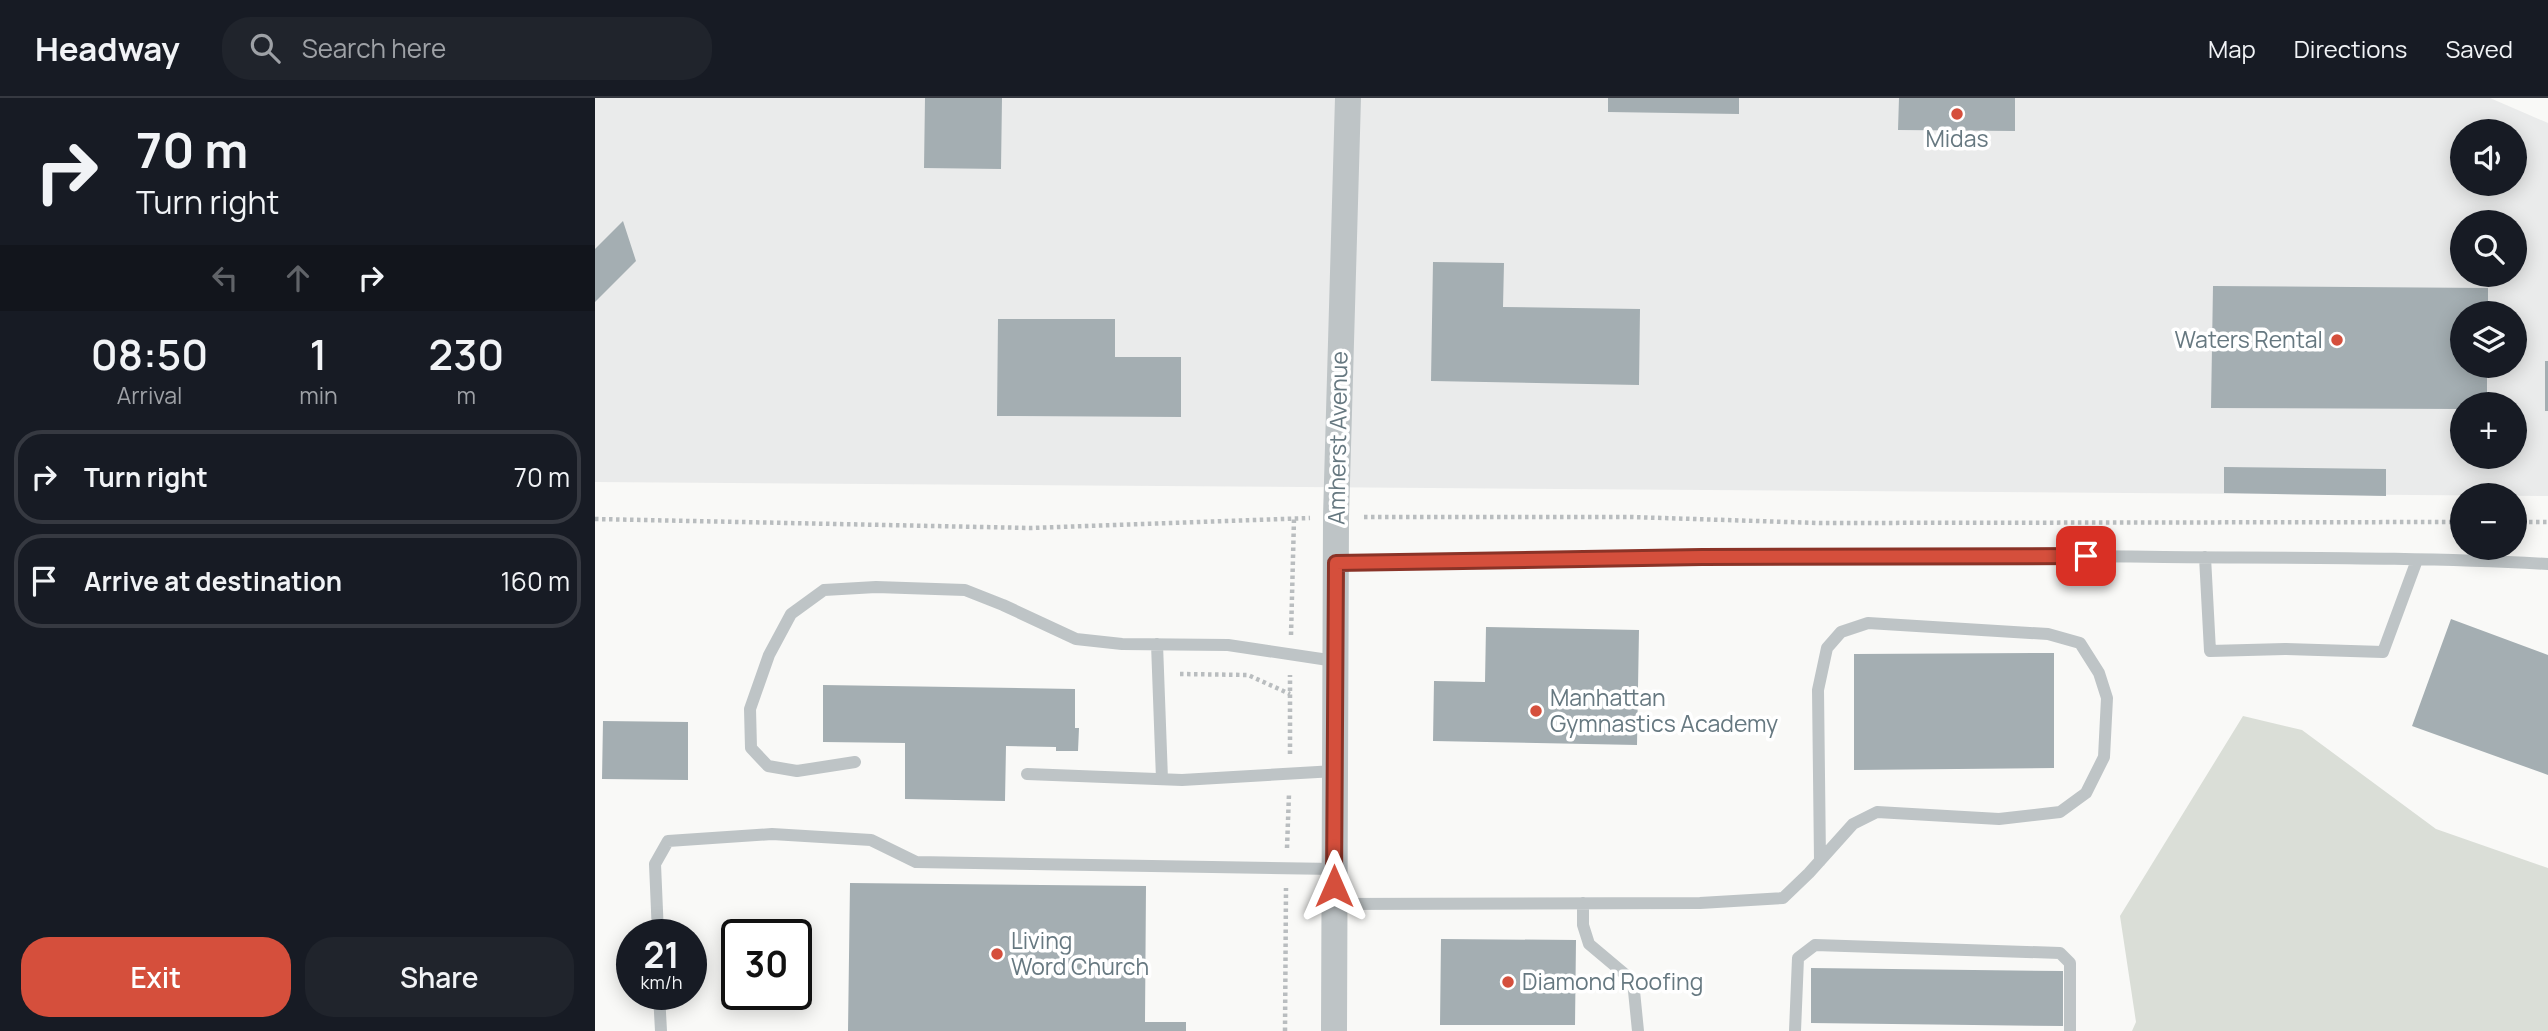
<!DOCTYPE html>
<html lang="en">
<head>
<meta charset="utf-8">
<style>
	:root { --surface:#171b24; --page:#20242c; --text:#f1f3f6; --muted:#9ea1a6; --line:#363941; --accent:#d54f3c }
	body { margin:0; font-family:Manrope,sans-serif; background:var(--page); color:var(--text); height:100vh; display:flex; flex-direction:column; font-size:26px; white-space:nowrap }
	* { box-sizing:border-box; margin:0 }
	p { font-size:23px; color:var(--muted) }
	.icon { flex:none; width:38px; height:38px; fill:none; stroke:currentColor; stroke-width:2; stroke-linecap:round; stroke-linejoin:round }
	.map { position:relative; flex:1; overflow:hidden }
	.drawer { display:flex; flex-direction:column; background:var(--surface); width:595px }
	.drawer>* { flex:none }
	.top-card { background:#171b24; color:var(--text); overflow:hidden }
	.fabs { position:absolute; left:1855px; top:21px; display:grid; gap:14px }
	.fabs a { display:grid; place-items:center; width:77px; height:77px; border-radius:50%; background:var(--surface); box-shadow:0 4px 18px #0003; font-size:35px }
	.speed { position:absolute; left:21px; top:821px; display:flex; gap:14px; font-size:35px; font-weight:700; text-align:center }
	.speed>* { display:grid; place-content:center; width:91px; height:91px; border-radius:50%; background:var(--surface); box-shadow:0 4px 18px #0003; line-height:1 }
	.speed small { font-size:18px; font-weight:400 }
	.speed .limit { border:4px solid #111; border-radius:10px; background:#fff; color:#111 }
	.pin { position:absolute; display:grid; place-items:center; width:60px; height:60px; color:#fff; margin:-30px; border-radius:14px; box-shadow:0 4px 10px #0006 }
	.me { position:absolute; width:77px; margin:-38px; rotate:0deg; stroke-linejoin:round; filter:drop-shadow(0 0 5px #0008) }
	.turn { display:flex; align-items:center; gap:24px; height:147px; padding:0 21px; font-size:32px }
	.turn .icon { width:91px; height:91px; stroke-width:2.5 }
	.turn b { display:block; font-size:49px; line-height:60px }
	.lanes { display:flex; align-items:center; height:66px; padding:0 21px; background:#0003; justify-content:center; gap:35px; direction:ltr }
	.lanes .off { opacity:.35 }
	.eta { display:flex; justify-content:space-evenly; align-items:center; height:119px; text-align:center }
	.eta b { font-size:42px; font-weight:600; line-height:49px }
	.primary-button { display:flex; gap:14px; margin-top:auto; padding:14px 21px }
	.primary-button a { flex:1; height:80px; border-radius:28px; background:var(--accent); color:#fff; font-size:28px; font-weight:600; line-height:80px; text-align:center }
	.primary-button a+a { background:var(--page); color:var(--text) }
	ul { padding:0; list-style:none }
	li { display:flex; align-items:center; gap:21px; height:94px; margin:0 14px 10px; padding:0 7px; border:4px solid var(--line); border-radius:28px }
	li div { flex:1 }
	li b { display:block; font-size:26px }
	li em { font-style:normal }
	header { display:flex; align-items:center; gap:42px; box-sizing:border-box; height:98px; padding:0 35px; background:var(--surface); border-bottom:2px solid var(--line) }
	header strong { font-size:33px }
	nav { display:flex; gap:38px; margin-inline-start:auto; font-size:24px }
	.search { width:490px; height:63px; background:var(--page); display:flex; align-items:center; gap:18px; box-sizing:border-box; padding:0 24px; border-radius:28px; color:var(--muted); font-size:26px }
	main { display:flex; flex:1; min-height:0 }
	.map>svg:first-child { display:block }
	.built { fill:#eaebeb; fill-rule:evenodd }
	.green { fill:#daded7 }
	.building { fill:#a4aeb2 }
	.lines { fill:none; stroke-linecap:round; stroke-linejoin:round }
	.path { stroke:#b9bdbf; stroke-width:4.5; stroke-dasharray:3.5 3.5; stroke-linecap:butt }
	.service { stroke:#bec4c6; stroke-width:12 }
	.minor { stroke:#bec4c6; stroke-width:26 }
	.route-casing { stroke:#8a3327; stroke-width:18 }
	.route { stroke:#d54f3c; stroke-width:12 }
	.poi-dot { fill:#d54f3c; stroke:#fff; stroke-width:2.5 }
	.labels { text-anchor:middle; stroke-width:7; stroke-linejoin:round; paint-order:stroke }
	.poi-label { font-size:23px; fill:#667880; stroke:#fff; text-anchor:start }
	.street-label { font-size:23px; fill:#667880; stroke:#fff }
</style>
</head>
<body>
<header>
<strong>Headway</strong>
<div class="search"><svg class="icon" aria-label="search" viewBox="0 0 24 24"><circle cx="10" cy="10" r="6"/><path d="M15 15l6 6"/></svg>Search here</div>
<nav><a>Map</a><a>Directions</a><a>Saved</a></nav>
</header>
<main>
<section class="drawer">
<div class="top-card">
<div class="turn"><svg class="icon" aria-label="right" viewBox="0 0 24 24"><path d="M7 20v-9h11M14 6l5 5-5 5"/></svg><div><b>70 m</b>Turn right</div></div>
<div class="lanes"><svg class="icon off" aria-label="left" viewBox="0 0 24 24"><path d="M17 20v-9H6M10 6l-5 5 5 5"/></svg><svg class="icon off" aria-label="ahead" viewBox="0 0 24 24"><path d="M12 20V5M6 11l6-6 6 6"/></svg><svg class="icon" aria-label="right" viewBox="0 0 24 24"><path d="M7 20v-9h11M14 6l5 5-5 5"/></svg></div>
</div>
<div class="eta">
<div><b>08:50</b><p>Arrival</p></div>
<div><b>1</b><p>min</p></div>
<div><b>230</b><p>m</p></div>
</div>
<ul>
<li><svg class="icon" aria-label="right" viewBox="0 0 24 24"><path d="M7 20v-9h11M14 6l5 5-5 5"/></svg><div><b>Turn right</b></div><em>70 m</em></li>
<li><svg class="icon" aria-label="arrive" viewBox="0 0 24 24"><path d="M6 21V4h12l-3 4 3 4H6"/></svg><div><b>Arrive at destination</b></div><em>160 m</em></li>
</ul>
<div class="primary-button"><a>Exit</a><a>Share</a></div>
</section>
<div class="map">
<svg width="1953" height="933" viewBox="0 0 1953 933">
	<rect width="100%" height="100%" fill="#f9f9f7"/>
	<path class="built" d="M0,0H1895L1953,25V398L0,384ZM1867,33H1920V86H1867ZM1867,124H1920V177H1867ZM1867,215H1920V268H1867ZM1867,306H1920V359H1867Z"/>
	<path class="green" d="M1648,618L1707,632L1841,731L1953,770V933H1537L1541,924L1525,818Z"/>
	<path class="building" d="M330,0H407L406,71L329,70Z
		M1013,0H1144V16L1013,14Z
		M1304,0H1420V33L1303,32Z
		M28,123L41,163L0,204V151Z
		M838,164L909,165L908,209L1045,211L1044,287L836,283Z
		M1618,188L1893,190V215H1867V268H1892V306H1867V311L1616,310Z
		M403,221H520V259H586V319L402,318Z
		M1950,263H1953V313H1950Z
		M1629,369L1791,371V398L1629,395Z
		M1856,521L1953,557V677L1817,628Z
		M891,529L1044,532L1042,647L838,643L839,583L890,584Z
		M1459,555V670L1259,672V556Z
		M228,587L480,591V630H484L483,653H461V649L411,648L410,703L310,701V645L228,644Z
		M8,623L93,624V682L7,681Z
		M255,785L551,788L550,924H591V933H253Z
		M846,841L981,842L980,927H845Z
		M1216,870L1468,873V928L1216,925Z"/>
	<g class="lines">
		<path class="path" d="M769,419H1036L1224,425L1867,424
			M0,421L435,430L715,420
			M1920,424H1953
			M696,537L699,421
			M585,576L653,577L695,596
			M695,656V577
			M692,750L694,696
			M690,933L691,790"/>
		<path class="service" d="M1610,459L1615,553L1690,551L1788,554L1822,462
			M741,465C1017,460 1293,456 1569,459C1697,460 1825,459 1953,466
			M562,546L567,681
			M260,664L202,673L173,668L156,650L155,611L174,557L196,516L229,492L281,489L370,492L408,507L481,541L527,546L633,547L740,563
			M432,676L587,682L740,673
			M988,805V827L994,846L1038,883L1043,933
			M739,806L1105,805L1188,800L1214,775L1258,726L1282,714L1404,721L1465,714L1491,695L1509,659L1512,600L1504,575L1485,545L1453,536L1273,525L1246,534L1232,550L1223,592L1225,763
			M63,836L60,766L73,743L177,736L276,742L321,764L740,771
			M64,896L66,933
			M1200,933L1203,860L1220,847L1465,855L1475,865V933"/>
		<path class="minor" d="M739,933L741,419L753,0"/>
	</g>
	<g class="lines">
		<defs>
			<path id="route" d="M739,788L741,465L1107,459L1491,458"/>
		</defs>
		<use href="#route" class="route-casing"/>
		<use href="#route" class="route"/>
	</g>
	<g class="poi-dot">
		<circle cx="1362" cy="16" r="7"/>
		<circle cx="1742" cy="242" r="7"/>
		<circle cx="941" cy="613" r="7"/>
		<circle cx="402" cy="856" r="7"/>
		<circle cx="913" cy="884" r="7"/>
	</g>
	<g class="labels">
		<g class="poi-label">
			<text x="1362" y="49" text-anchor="middle">Midas</text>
			<text x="1728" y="250" text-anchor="end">Waters Rental</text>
			<text x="955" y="608">Manhattan<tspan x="955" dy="26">Gymnastics Academy</tspan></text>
			<text x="416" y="851">Living<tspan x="416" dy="26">Word Church</tspan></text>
			<text x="927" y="892">Diamond Roofing</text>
		</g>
		<g class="street-label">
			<text transform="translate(743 340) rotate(-89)" y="8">Amherst Avenue</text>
		</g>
	</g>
</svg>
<div class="fabs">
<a><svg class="icon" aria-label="sound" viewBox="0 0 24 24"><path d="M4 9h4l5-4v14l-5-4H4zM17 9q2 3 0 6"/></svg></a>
<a><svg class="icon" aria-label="search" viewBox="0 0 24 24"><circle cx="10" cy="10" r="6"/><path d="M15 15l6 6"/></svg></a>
<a><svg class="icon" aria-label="layers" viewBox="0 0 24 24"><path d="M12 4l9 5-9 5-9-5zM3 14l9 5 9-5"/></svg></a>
<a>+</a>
<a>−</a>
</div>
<div class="speed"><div>21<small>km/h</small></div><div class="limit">30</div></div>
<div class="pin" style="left:1491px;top:458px;background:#d93025"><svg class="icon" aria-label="arrive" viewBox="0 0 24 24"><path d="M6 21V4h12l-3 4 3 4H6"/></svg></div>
<svg class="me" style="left:739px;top:788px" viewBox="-20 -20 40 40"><path d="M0-17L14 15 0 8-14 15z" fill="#d54f3c" stroke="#fff" stroke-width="4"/></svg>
</div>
</main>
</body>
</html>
